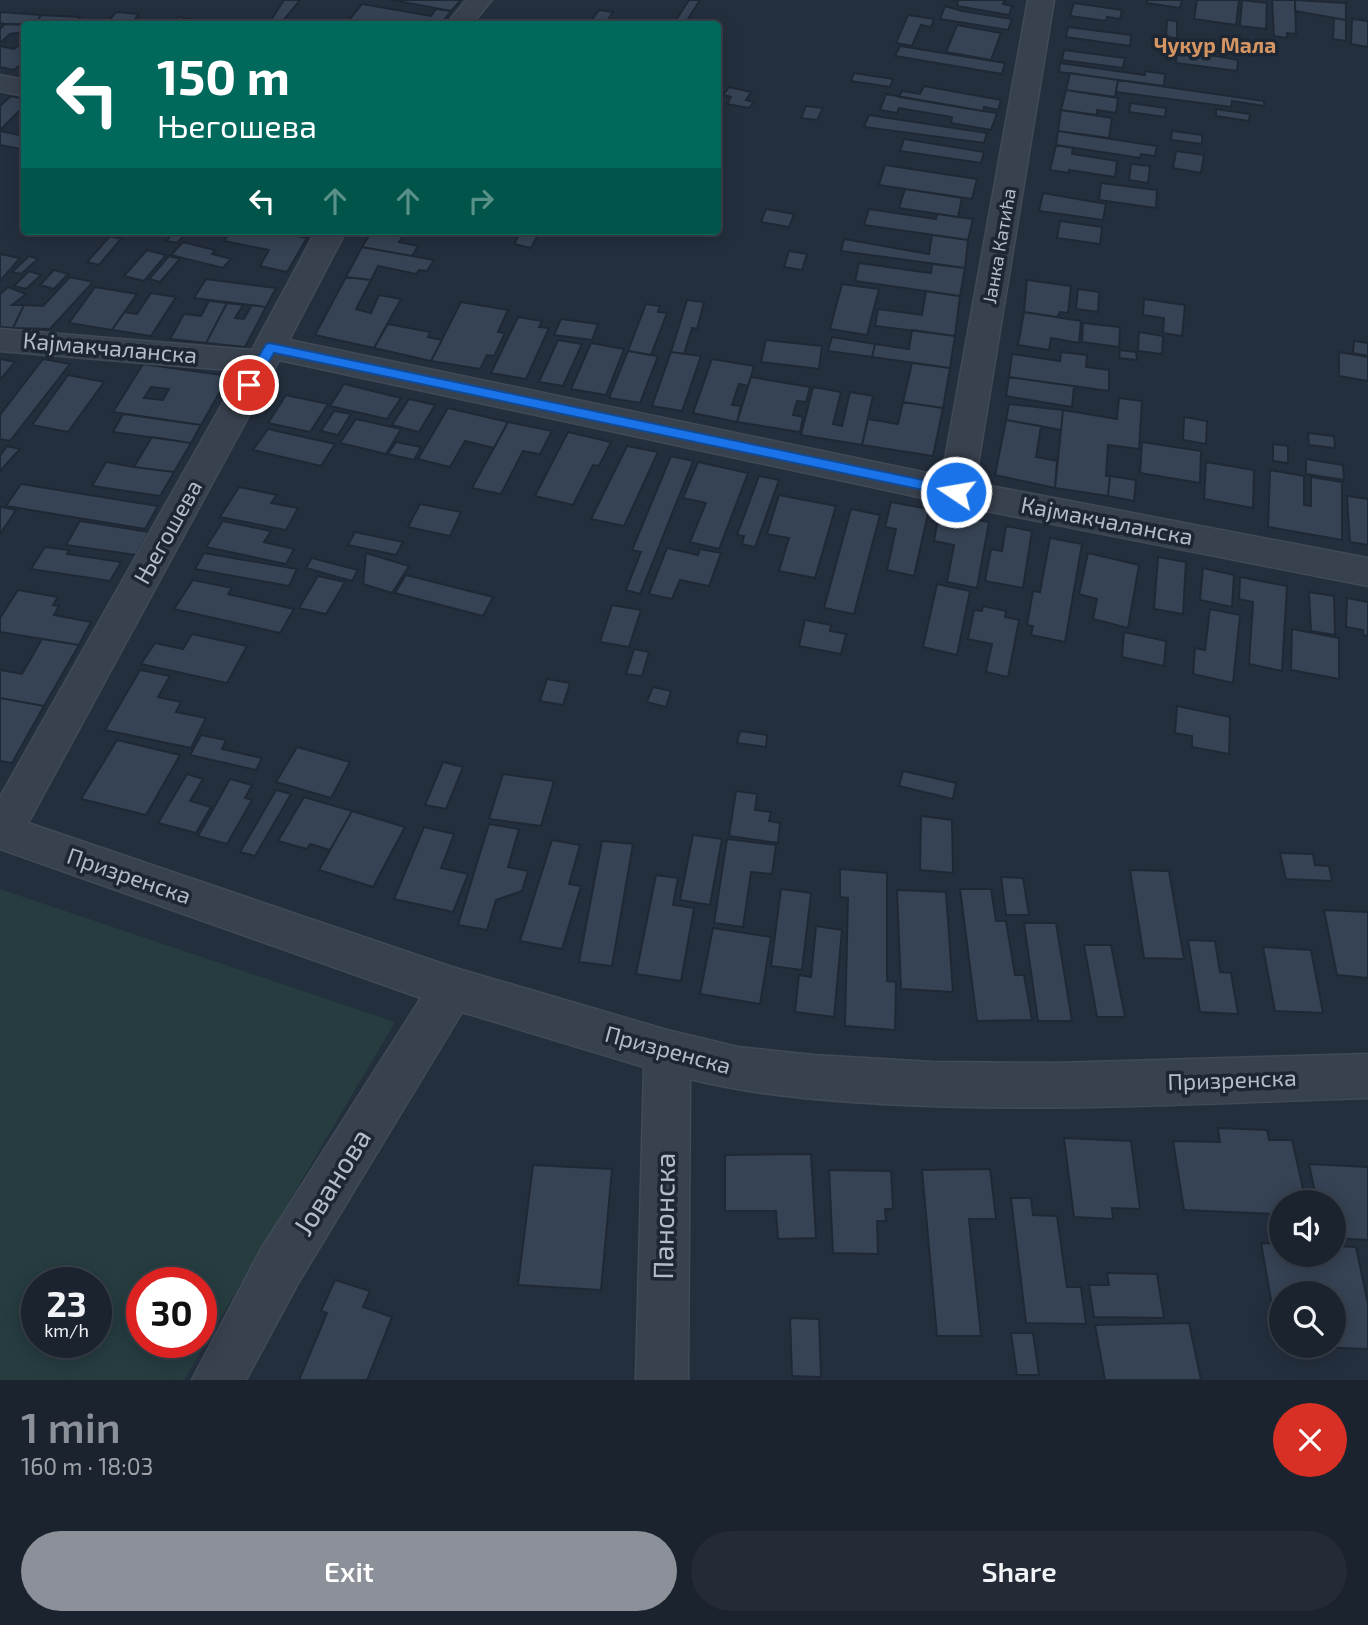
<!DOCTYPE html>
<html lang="en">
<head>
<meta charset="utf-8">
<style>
	:root { --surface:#1b232e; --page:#242b36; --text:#f1f3f6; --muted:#a0a4aa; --line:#39404a; --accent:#8c9099 }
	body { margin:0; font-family:"Exo 2",sans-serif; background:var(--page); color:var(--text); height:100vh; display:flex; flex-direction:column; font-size:26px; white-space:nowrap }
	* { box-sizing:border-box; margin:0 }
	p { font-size:23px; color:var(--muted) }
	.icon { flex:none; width:38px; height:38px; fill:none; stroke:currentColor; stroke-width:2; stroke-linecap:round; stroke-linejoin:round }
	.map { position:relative; height:1380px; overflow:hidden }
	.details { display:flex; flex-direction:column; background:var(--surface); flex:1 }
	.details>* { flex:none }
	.banner { position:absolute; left:21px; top:21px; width:700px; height:214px; border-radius:7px; box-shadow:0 4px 18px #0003,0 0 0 2px var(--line); background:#00695c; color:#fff; overflow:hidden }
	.controls { position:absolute; left:1269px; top:1190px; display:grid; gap:14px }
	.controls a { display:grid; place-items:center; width:77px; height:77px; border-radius:50%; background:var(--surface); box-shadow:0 4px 18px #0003,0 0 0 2px var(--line); font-size:35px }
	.speed { position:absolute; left:21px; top:1267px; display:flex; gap:14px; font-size:35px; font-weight:700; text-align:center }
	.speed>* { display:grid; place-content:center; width:91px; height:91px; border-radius:50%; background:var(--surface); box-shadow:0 4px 18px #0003,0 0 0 2px var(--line); line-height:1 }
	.speed small { font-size:18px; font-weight:400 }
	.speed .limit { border:10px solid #d22; background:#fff; color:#111 }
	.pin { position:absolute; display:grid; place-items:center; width:60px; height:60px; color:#fff; margin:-30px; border:4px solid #fff; border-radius:50%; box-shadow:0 2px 7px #0007 }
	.me { position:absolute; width:77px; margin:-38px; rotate:282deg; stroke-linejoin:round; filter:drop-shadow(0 0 5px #0008) }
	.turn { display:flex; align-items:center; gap:24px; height:147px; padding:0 21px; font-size:32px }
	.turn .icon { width:91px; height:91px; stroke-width:2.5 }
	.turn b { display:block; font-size:49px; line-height:60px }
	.lanes { display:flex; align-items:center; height:66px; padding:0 21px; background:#0003; justify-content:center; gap:35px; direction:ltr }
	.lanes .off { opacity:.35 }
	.round { display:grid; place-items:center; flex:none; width:74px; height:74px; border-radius:37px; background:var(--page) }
	.overview { display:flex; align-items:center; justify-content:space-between; height:119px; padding:0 21px }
	h1 { font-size:42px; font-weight:600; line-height:52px; color:var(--accent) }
	.action { display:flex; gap:14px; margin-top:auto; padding:14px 21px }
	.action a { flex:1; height:80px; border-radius:42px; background:var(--accent); color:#fff; font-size:28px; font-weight:600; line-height:80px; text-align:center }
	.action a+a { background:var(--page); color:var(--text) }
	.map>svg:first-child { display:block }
	.green { fill:#263c3f; fill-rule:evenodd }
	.building { fill:#364354; stroke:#1f2835; stroke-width:2; fill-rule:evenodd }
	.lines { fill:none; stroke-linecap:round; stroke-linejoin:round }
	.minor-casing { stroke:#414a57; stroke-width:3 }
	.minor { fill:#38414e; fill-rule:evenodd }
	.route { fill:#1a73e8; stroke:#114b97; stroke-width:2 }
	.labels { text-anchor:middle; stroke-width:7; stroke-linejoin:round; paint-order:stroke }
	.far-street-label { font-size:19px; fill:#b4bcc9; stroke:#1d2633 }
	.far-quarter-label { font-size:21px; font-weight:bold; fill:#d59563; stroke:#1d2633 }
	.street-label { font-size:23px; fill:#b4bcc9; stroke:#1d2633 }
	.near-street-label { font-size:28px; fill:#b4bcc9; stroke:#1d2633 }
</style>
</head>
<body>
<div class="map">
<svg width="1368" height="1380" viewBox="0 0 1368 1380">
	<rect width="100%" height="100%" fill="#242f3e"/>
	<path class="green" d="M0,889L395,1022L184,1380H0ZM37,1283H96V1342H37ZM142,1283H201V1342H142Z"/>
	<path class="building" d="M284,0H300L283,21L271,20Z
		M392,0H461L451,11Z
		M689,0H700L686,22L676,20Z
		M952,0H1005L1003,4L1012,6L1009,15L957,6L958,1Z
		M1147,0H1182L1180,8L1147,3Z
		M1197,0H1239L1236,25L1194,19Z
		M1242,0L1267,3L1266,29L1240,26Z
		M1272,0H1295L1296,34L1287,33V38L1274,36Z
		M1295,0L1346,3V20L1295,11Z
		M1074,3L1122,10L1120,19L1107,17L1106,21L1070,16Z
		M362,4L431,16L436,9L451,11L441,24H376L349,20Z
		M945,6L962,11L1012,19L1008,30L940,19Z
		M599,10L613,12L605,24H589Z
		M0,12L41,15L35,24H5L0,23Z
		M116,12L139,14L135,19L149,21L146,24H106Z
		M41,15L80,17L75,24H35Z
		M908,15L934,19L931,27L921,25L912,46L896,43Z
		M178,17L217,24H170Z
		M1334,18L1346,20V41L1333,39Z
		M1352,19L1368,21V47L1351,44Z
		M1167,20L1177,21V38L1166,37Z
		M5,24L24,25V32L10,34L0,43V29Z
		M957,25L1001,33L991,60L946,52Z
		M1068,27L1131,35L1130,46L1066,37Z
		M23,42L24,62L14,70L0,67V46L14,49Z
		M900,46L1005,63L1002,74L895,56Z
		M1177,49L1238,60L1237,71L1176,63Z
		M1064,50L1125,58L1123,68L1062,60Z
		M1060,63L1145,75V71L1165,74L1164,86L1059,72Z
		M854,73L893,79L890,87L851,81Z
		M1070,73L1118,80L1115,97L1066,90Z
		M1118,80L1264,101V106L1232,101L1231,107L1116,92Z
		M924,86L1001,100L998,110L984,107L983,111L899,97L902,91L920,94Z
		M729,87L751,92L746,100L754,102L749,108L727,104L731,97L723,95Z
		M1066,90L1118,98L1116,113L1097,110V115L1061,110Z
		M886,94L983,111L997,113L991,130L951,123L952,117L899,108L897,113L880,110Z
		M11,96L24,99V112L19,111L0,130V106Z
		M1131,103L1166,108L1165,117L1129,112Z
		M806,106L823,108L817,120L801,118Z
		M1216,109L1250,114L1249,121L1216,116Z
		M1061,110L1112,118L1109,138L1058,131Z
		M869,115L987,133L984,143L864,127Z
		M0,131L24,136V145L20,149L0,145Z
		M1058,131L1157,146L1155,156L1141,154L1140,158L1056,145Z
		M1172,131L1202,135V144L1171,140Z
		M904,139L984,152L981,163L900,151Z
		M1056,145L1073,148L1072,154L1117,161L1115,177L1069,170V173L1050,170Z
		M1176,151L1204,155L1201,173L1173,168Z
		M1131,164L1150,166L1148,183L1129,180Z
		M885,165L977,179L972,199L879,185Z
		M1101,183L1157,190L1156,208L1099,200Z
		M905,189L962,198L958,217L899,208Z
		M1043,193L1106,204L1103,220L1039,211Z
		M766,209L794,214L789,227L761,222Z
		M869,209L936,219L937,214L973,219L968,240L864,225Z
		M1060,221L1102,227L1100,244L1057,238Z
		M175,231H188L177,243L166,241Z
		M219,231H272L307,238L287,272L260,266L269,250L224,241L227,237L216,235Z
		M280,231H311L307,238Z
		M372,231H406L399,242L418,246L412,256L362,247Z
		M489,231H540L531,248L514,244L518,237Z
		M932,235L968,240L965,268L841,251L844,239L929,254Z
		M110,236L121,239L99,265L87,262Z
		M183,242L215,250L212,254L231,259L223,268L171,255Z
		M362,247L412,256L434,260L427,271L419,270L416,274L378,266L371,280L346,277Z
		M147,250L166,255L144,281L124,276Z
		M789,251L807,254L802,270L784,267Z
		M0,254L20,258L0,281Z
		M29,256L38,259L21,274L12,272Z
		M169,256L180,259L160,282L149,279Z
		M859,263L931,273L932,264L965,268L960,296L855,281Z
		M54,270L68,274L54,289L40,285Z
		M29,271L41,275L26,289L14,286Z
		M70,277L93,282L50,329L13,328L24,305L43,306Z
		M346,277L371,280L356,309L371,313L379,295L401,299L374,348L315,335Z
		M206,279L276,288L266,307L194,298Z
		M1027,280L1071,286L1068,313L1060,312L1057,317L1024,312Z
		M842,284L879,289L867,335L830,329Z
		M8,287L26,294L12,305H24L13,328L0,327V294Z
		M95,287L137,294L112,330L69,323Z
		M1078,289L1099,292L1098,312L1076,309Z
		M926,291L960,296L955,336L875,326L878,309L922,315Z
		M151,293L176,297L151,336L112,330L124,312L137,314Z
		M1144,299L1185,305L1182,336L1163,333L1164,318L1143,315Z
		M687,300L704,302L697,329L692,328L684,354L671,352Z
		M209,301L227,303L206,343L170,339L184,314L201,316Z
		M461,302L508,310L498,332L505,333L494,356L487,355L480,369L431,361Z
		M227,303L243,305L235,318L244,319L252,305L266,307L245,347L206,343Z
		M646,304L660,306L658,312L667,313L651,355L628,351Z
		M1024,312L1081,321L1079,343L1051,338L1049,350L1018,345Z
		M518,317L542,321L539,327L549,328L526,379L491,373Z
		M561,319L598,324L592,340L554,335Z
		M1083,323L1120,327L1119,347L1082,342Z
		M388,324L430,332L428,337L442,340L431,361L374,348Z
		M912,330L955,336L950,368L872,357L875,344L909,349Z
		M1139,332L1163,336L1162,354L1138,351Z
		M832,337L875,344L872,357L828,351Z
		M558,340L582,344L563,386L539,382Z
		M766,340L822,346L819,369L761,362Z
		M1354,341L1368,343V356L1353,353Z
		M591,343L624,349L606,395L571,389Z
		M1120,350L1136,352L1137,360L1119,358Z
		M628,351L658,356L640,403L609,398Z
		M671,352L701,356L682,411L652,406Z
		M1061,352L1087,355L1086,367L1109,370V391L1009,377L1012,354L1060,361Z
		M1339,352L1368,357V381L1339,376Z
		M0,359L15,362L0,380Z
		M43,359L70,364L10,441L0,439V415Z
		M712,359L754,366L748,386L739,384L732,405L741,406L737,422L693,413Z
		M912,363L950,368L943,408L903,402Z
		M143,364L229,376L201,425L113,412ZM151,387L169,389L163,400L144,398Z
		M68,375L104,382L68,432L32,425Z
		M751,377L810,387L806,402L797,401L793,415L803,417L800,432L737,422Z
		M1009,377L1074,386L1072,407L1006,396Z
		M344,384L401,398L387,419L330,406Z
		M813,387L841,392L833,424L842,426L850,392L873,396L862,445L801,435Z
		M286,395L328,404L310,432L268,423Z
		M1119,398L1142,401L1139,449L1108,445L1106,476H1110L1108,496L1055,488L1063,410L1117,419Z
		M409,399L435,405L419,432L392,425Z
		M903,402L943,408L933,456L862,445L868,419L898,424Z
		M1009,404L1063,410L1061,430L1006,420Z
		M448,408L508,422L494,448L465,441L450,467L418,459Z
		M334,411L351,414L338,435L321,431Z
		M123,414L201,425L191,443L113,432Z
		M1184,417L1207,421L1206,444L1183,440Z
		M356,419L401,429L386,454L340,443Z
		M1006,420L1041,426L1036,457L1057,461L1055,488L995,475Z
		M508,422L552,431L540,454L523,451L501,494L472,488Z
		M268,429L335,444L321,466L253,450Z
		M568,432L611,442L599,466L593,465L573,505L535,496Z
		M1308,433L1334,436L1335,448L1309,445Z
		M152,437L191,443L174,472L134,467Z
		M396,442L421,447L414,460L388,454Z
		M1142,442L1201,451L1200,483L1140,473Z
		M1273,444L1288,446V463L1273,461Z
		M7,446L20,449L0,471V456Z
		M627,446L658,452L624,526L591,519Z
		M671,456L693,461L640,594L626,590L641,552L632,550Z
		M1306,459L1343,465L1344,480L1306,474Z
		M106,462L134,467L174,472L160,496L92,486Z
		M698,462L748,473L719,549L690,542L706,503L683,498Z
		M1206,462L1254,470L1253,508L1204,499Z
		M1270,470L1304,476V505L1311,506V477L1342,482V540L1268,527Z
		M759,476L779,480L755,547L742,544L744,536L737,535Z
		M1110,476L1136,480L1134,501L1108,496Z
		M21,484L158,506L145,529L6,506Z
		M239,487L277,495L271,503L298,508L286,530L220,517Z
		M779,495L836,506L815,578L779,571L789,538L767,534Z
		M1347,496L1368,499V545L1350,542Z
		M891,502L929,509L914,576L887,570L896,529L885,527Z
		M420,504L461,512L450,536L408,527Z
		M1,507L16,510L0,534V509Z
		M851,509L880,515L854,614L824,608Z
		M939,513L989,522L977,588L947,582L954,545L934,541Z
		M80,521L149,532L136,555L66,545Z
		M223,521L271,531L264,542L294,549L286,564L206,547Z
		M1006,526L1032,531L1023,588L985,581L991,549L1002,551Z
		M355,532L403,542L396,555L348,545Z
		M1050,538L1082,544L1065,642L1031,635L1033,626L1027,625L1033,591L1040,592Z
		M45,547L69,550L67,554L121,562L110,581L31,569Z
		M667,548L698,555L700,549L721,553L709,586L680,580L672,599L649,594Z
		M204,553L297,569L289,586L195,569Z
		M366,553L409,566L392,593L363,584Z
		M1088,553L1139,565L1128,628L1093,619L1097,599L1079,594Z
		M1158,557L1186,562L1183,614L1154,609Z
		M312,558L358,570L352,581L306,568Z
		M1203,568L1234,575L1232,607L1200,600Z
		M406,575L493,597L483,616L395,593Z
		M318,576L345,582L326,614L299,608Z
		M1240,577L1287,586L1282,671L1249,664L1253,602L1239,599Z
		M193,580L232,588L228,594L294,609L280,633L174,609Z
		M937,584L970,591L957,655L923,647Z
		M18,590L58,597L53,605L59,606L54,615L91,622L79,645L0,632V618Z
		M1309,592L1334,596L1335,635L1311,631Z
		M1347,598L1368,602V636L1363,635V630L1346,627Z
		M612,605L641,610L629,647L600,642Z
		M983,606L1006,611L1005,617L1019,620L1008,677L986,672L992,644L968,639L974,610L982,611Z
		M1210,609L1240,615L1233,683L1193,674L1195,648L1205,650Z
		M805,620L831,625L830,631L846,634L841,654L799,646Z
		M1292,629L1339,638V679L1291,670Z
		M1124,632L1166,641L1164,666L1122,657Z
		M192,634L247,646L227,683L141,664L155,643L183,649Z
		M42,639L79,645L44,706L0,698V670L22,674Z
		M634,649L649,652L642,676L626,674Z
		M140,670L170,676L158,697L181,702L176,712L206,718L191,748L105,730Z
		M547,679L570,683L563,705L540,701Z
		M653,687L671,691L666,707L647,702Z
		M0,698L44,706L12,763L0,761Z
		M1177,706L1230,717L1229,754L1192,747V736L1175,733Z
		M740,731L767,735L766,747L737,743Z
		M201,735L226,740L222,749L262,758L256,770L190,755Z
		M117,740L180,755L146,815L81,799Z
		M297,747L350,762L331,798L276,782Z
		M443,762L463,767L446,809L425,805Z
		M903,771L956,783L953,799L899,786Z
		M187,774L203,779L190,801L211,807L196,833L158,823Z
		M503,774L554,781L541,826L489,819Z
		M230,779L252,785L245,798L252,800L227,844L198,836Z
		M276,790L291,794L255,856L240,852Z
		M736,791L757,794L755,810L771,812L769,821L780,823L778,843L729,836Z
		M304,797L352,811L330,850L310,844L307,849L278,841Z
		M352,811L405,827L373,887L319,870Z
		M921,816L952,820L953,873L920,870Z
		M489,824L519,829L508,867L528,871L522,891L496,900L487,930L458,925Z
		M424,827L454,834L441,868L468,874L453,912L394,899Z
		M693,835L722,839L710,905L680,900Z
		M727,839L776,845L772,874L751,872L743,927L714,923Z
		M552,840L580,845L569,884L581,886L562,949L520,941Z
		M602,841L633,844L612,966L579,962Z
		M1280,853L1313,854L1315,865L1329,866L1332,881L1286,879Z
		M840,869L887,873V981L896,982L895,1030L845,1026L848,898L840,897Z
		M1130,870L1169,871L1184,959L1144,958Z
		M656,875L678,878L673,905L694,908L681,981L636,974Z
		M1001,877L1023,878L1029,915H1006Z
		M781,889L811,893L802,970L771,966Z
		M960,889H991L996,921H1006L1015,975H1024L1032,1020L977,1021Z
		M897,890L946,892L953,992L901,989Z
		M1324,910L1368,912V978L1337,975Z
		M1024,923H1056L1072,1021H1038Z
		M816,926L842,930L834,1017L795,1012L799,975L811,977Z
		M713,928L771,937L760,1004L700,994Z
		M1188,940L1215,941L1220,972L1231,973L1238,1014L1200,1012Z
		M1084,945H1111L1125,1017H1097Z
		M1263,947L1311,950L1323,1013L1275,1011Z
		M1218,1128L1267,1130L1269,1140H1292L1306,1202H1281V1214L1184,1210L1173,1141L1220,1142Z
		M1064,1138L1131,1141L1140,1209L1112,1208L1113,1219L1074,1217Z
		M811,1154L816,1238L778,1239L776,1211H725V1155Z
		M1309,1164L1368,1167V1240L1334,1238V1202H1317Z
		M533,1165L612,1169L601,1290L518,1285Z
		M990,1169L996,1219H969L981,1336H937L922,1170Z
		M829,1170L891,1171L893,1209H885L886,1221H877L878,1254L833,1253Z
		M1011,1198H1031L1033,1215L1057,1216L1067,1287H1081L1086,1324L1026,1323Z
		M1261,1243L1281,1244V1255H1334V1246L1356,1247L1368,1304V1349L1295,1346H1334V1293H1281L1279,1345Z
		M1107,1273L1157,1274L1164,1318L1094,1317L1089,1285H1109Z
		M335,1280L370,1291L363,1307L392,1317L367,1380H299L327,1313L321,1311Z
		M790,1318L819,1319L821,1377L792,1376Z
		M1189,1323L1201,1380H1105L1095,1325Z
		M1011,1333H1033L1039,1375H1017Z"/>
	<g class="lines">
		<defs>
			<path id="minor" d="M466,0H492L472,24H447Z
				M1028,0H1054L975,483L1368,558V586L956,505L279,360L28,823L452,967L667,1030L738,1047L813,1055L932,1062L1055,1063L1368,1054V1098C1207,1103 1045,1113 884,1104C818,1100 754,1095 690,1079L688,1380H636L644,1067L462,1012L297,1285L246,1380H192L261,1249L421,998L0,849V797L241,371L0,351V329L252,350L316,231H346L289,340L942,476Z
				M0,75L24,80V96L0,91Z"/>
		</defs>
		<use href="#minor" class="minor-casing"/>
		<use href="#minor" class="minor"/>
	</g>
	<path class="route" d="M270,343L956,487L964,492L956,497L274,353L253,388H244L242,385L266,344Z"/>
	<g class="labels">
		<g class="far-street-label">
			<text transform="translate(999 246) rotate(-80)" y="7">Јанка Катића</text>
		</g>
		<g class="far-quarter-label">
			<text x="1215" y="53">Чукур Мала</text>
		</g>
		<g class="street-label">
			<text transform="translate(110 348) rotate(5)" y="8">Кајмакчаланска</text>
			<text transform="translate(1107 521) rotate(11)" y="8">Кајмакчаланска</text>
			<text transform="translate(168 532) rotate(-61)" y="8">Његошева</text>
			<text transform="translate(129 876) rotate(19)" y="8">Призренска</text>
			<text transform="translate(668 1050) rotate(15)" y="8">Призренска</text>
			<text transform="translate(1232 1080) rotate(-2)" y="8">Призренска</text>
		</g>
		<g class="near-street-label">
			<text transform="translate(332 1182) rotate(-58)" y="10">Јованова</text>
			<text transform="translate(664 1216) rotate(-89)" y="10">Панонска</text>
		</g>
	</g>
</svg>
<div class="controls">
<a><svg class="icon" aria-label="sound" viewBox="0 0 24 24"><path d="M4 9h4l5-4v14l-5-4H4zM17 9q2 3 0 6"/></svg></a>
<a><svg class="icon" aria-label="search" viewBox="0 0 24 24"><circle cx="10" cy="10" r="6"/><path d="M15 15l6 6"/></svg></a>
</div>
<div class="speed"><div>23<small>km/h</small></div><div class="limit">30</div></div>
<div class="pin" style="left:249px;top:385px;background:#d93025"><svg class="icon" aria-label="arrive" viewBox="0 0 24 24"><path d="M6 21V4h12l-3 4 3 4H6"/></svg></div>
<svg class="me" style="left:956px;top:492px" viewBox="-20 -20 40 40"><circle r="17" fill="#1a73e8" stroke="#fff" stroke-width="3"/><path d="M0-11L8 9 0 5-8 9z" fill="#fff"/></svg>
<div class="banner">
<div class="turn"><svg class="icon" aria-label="left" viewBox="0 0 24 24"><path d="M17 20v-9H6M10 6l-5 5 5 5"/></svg><div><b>150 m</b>Његошева</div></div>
<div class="lanes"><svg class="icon" aria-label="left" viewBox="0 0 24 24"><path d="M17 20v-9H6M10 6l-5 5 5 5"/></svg><svg class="icon off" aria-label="ahead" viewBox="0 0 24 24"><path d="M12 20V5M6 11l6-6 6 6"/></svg><svg class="icon off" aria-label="ahead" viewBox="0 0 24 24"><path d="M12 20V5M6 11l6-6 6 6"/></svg><svg class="icon off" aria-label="right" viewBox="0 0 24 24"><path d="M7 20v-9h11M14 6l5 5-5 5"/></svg></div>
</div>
</div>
<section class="details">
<div class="overview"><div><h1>1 min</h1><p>160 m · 18:03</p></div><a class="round" style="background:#d93025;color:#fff"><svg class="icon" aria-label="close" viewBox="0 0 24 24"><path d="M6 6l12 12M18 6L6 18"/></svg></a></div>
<div class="action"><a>Exit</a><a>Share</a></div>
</section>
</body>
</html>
